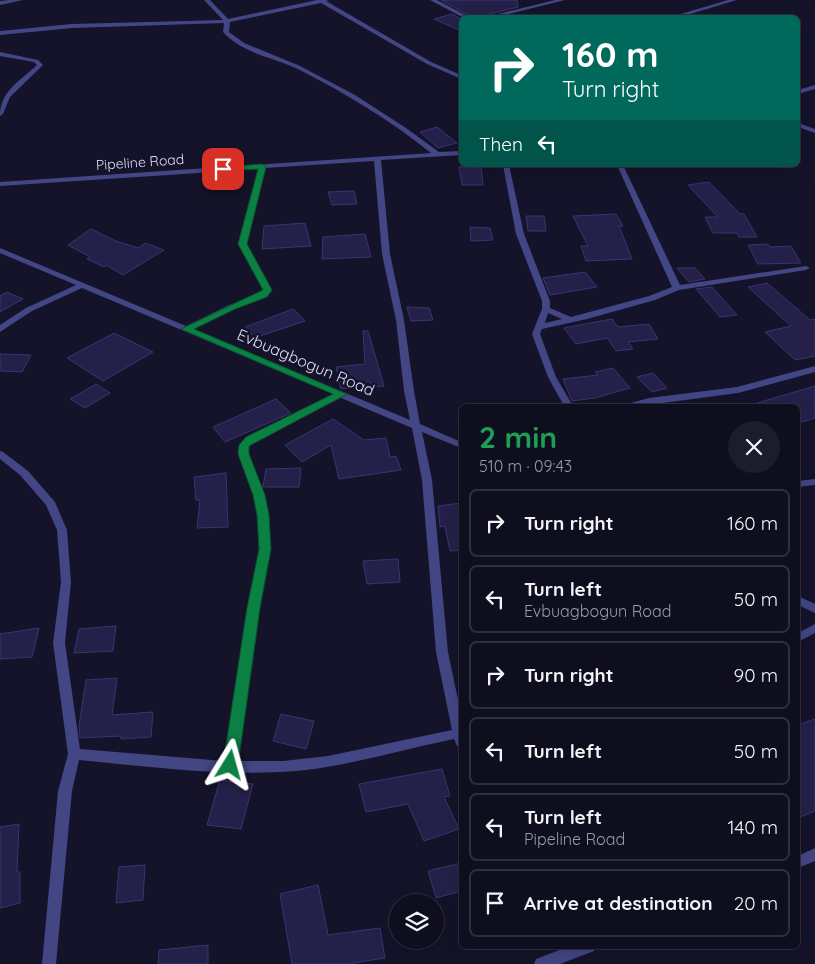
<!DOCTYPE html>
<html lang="en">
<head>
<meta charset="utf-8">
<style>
	:root { --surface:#0f0e1f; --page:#1d1c2c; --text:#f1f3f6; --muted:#9b9ca4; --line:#2f2e3d }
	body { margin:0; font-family:Quicksand,sans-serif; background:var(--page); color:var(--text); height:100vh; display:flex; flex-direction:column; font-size:19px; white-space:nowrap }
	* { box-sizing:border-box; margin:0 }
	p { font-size:16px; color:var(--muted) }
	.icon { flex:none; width:28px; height:28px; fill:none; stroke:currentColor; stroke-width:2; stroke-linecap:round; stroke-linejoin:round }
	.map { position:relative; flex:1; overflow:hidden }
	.details { position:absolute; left:459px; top:404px; width:341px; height:545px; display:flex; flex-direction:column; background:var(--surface); border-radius:8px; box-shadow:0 5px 20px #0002,0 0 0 1px var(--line) }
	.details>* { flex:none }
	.top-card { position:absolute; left:459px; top:15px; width:341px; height:152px; border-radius:8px; box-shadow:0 5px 20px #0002,0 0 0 1px var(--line); background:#00695c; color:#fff; overflow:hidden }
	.buttons { position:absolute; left:389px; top:894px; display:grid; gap:10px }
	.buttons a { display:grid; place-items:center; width:55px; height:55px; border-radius:50%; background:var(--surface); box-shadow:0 5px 20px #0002,0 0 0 1px var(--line); font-size:25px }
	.pin { position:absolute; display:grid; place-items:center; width:42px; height:42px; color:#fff; margin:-21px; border-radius:10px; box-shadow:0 2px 8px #0006 }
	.me { position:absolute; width:55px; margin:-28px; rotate:8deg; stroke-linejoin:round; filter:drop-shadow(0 0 4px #0008) }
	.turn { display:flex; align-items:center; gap:18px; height:105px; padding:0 20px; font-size:22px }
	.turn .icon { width:65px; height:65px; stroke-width:2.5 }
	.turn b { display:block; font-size:35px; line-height:42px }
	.then { display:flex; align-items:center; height:48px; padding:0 20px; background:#0003; gap:10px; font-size:19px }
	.round { display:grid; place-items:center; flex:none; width:52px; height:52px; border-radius:26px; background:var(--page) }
	.overview { display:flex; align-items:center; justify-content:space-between; height:85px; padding:0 20px }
	h1 { font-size:30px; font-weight:700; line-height:38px; color:#1e9e55 }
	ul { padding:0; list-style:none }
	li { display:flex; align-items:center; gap:15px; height:68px; margin:0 10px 8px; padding:0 10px; border:2px solid var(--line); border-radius:8px }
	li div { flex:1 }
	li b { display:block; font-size:19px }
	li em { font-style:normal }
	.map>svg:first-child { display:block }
	.building { fill:#242049; stroke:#3a3473 }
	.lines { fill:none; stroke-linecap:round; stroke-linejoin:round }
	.street { fill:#424684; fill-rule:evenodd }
	.route { fill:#0b8043; stroke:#07532c }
	.labels { text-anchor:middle; stroke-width:5; stroke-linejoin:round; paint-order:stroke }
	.far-street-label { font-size:14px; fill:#deddfc; stroke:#141329 }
	.street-label { font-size:16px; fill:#deddfc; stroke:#141329 }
</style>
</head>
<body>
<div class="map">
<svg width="815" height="964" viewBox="0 0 815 964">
	<rect width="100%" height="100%" fill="#141329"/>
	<path class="building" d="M441,0H517L518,7L473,18Z
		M452,14L461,19V31L434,19Z
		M437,127L457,143L438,148L420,132Z
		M481,165L483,185H462L459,167Z
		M709,182L740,214H744L757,237H739L737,233H713L705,217H718L688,185Z
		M354,191L357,204L332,205L328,192Z
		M616,214L623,226H619L632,259L586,261L581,246H588L573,216Z
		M526,216H544L546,231H528Z
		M305,223L311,246L262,249L264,226Z
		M470,227L490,228L493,240L471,241Z
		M91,229L116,241L138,248L145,243L164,250L123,275L106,265L104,267L87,259L90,257L68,245Z
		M365,234L371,257L322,259L323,237Z
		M768,244L770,247L791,246L801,263L758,264L748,245Z
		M677,268H695L705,279L689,282Z
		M585,272L597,287L550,295L543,278Z
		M767,283L810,320L815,319V356L795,360L765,332L791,326L748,287Z
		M712,287L737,315L720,317L696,289Z
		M7,292L23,299L0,312V296Z
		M407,307L429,308L433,320L411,321Z
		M293,309L305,321L254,338L245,327Z
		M612,319L618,327L649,324L658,339L628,342L633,349L616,351L607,338L576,344L564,328Z
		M363,331H368L384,386L372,387L369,381L351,388L341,389L336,367L365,364Z
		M114,333L153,352L103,381L67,358Z
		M0,354L31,355L22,372L0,371Z
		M613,368L630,388L595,398L572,401L563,379L598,375L595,372Z
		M653,373L667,388L652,392L637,377Z
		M96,384L110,393L85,408L70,399Z
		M815,386V418L798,423V406H757V403Z
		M276,399L291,413L225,442L213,427Z
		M333,419L364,440L386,438L390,457L396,456L401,470L339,479L331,445L302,462L285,445Z
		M301,468L299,487H263L266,469Z
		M226,473L228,527L197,528L200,500H196L194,477Z
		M461,503V550L450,551L445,526L440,527L438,506Z
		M398,559L400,582L367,584L363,561Z
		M116,626L113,651L74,653L79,629Z
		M39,628L32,657L0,659V634Z
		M117,678L112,715L153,712L151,737L121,739V736L80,738L79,726L86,680Z
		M281,714L314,721L306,749L273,741Z
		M815,719V811L798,818V725Z
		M442,769L450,796L444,797L459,829L424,841L408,804L366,812L359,784Z
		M220,780L253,784L241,829L207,825Z
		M19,824L17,872H20V903L0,908V827Z
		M461,863V891L436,898L428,871Z
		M145,865L143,900L116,903L119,867Z
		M318,885L328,935L380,928L385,958L347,964H292L280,894Z
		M208,945V964H158L159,950Z"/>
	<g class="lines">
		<path class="street" d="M9,0H23L0,5V1Z
			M204,0H210L228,19L317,0H329L326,1L431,62L461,75V79L459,78L427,64L321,3L230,22L229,32L244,43L300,66L355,95L406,128L439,152L461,151V155L381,160L390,254L404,320L414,391L420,424L461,442V448L422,432L432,480L448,652L461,714V747L457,746L454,739C405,749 356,764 306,770C231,778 154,767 79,760L72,791L56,964H42L58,791L68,754L53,643L61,582L57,530L46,505L20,475L0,459V451L3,452L28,471L55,502L67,530L71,582L65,643L80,749L224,761L247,608L260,549L258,515L254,495L238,454L239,445L247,438L333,394L82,288L32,311L0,332V325L26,308L76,285L0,253V248L186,326L229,305L261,293L264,290L239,244L258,169L0,186V182L431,153C390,120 345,93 298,69C273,57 243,54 223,32L224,23L72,28L0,35V31L72,24L223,20ZM374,161L382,254L396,320L404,391L410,420L193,329L235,309L267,297L272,290L247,244L265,168ZM341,398L412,428L422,480L436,652L452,730L328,756L283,761H237L259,608L270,549L268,515L264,495L248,454L249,446L253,442Z
			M430,0H437L471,18H464Z
			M555,0H565L493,18H482Z
			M728,0H737L677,18H667Z
			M0,52L38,60L43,65L10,97L3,114L0,116C0,91 20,81 37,65L34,62L0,56Z
			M815,85V89L798,94V90Z
			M798,123L815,129V133L798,127Z
			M503,165H509L524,234L550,301V308L571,317L649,296L672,287L617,165H623L680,285L806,266L810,268L806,270L679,290L655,300L587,319L542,329L540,334L556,377L573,406H564L548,377L532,334L542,309V301L516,234ZM548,313L562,319L545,323Z
			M815,366V372L738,393L640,406H625L627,404L649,398L737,387Z
			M815,479V485L798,487V481Z
			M798,596L815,604V613L798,605Z
			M815,624V633L798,642V633Z
			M815,848V861L798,868V856Z
			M570,946H596L594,951L560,964H534L536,959Z"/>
	</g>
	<path class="route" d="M262,164L266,167L247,244L272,290L267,297L235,309L194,329L347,394L249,446V454L265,495L269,515L271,549L260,608L238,765L236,769L230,771L225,769L223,765L247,608L259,549L257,515L253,495L238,454L239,445L246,437L333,394L181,329L263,290L238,244L258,169L223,171L219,169L223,167Z"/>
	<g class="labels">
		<g class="far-street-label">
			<text transform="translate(140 162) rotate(-4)" y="5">Pipeline Road</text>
		</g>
		<g class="street-label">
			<text transform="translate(306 362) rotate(23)" y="6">Evbuagbogun Road</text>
		</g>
	</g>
</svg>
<div class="buttons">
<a><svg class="icon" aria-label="layers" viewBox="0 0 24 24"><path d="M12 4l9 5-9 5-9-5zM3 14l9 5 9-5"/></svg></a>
</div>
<div class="pin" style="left:223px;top:169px;background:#d93025"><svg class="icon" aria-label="arrive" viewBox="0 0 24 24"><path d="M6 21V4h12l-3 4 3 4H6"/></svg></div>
<svg class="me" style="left:230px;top:765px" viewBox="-20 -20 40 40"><path d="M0-17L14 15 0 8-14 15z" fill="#0b8043" stroke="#fff" stroke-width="4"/></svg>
<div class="top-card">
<div class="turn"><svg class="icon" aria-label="right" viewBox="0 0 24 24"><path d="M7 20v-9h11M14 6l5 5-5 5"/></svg><div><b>160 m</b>Turn right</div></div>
<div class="then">Then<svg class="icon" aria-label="left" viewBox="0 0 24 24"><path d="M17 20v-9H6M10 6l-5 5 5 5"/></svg></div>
</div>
<section class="details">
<div class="overview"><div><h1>2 min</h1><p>510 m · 09:43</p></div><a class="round"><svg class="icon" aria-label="close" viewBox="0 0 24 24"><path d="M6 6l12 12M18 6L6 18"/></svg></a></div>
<ul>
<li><svg class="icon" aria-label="right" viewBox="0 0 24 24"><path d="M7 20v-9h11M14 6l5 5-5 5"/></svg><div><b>Turn right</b></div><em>160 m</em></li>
<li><svg class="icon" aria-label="left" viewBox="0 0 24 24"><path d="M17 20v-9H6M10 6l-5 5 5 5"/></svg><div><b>Turn left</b><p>Evbuagbogun Road</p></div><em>50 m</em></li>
<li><svg class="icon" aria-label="right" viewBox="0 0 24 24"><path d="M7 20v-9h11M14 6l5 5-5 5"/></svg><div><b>Turn right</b></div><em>90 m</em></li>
<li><svg class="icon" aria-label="left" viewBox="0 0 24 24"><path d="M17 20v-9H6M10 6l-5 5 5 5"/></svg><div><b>Turn left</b></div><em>50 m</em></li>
<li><svg class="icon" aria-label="left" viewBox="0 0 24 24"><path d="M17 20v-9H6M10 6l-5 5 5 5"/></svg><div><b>Turn left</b><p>Pipeline Road</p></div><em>140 m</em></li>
<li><svg class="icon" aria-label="arrive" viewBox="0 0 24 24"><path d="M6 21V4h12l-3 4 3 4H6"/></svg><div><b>Arrive at destination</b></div><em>20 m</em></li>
</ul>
</section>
</div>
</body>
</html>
